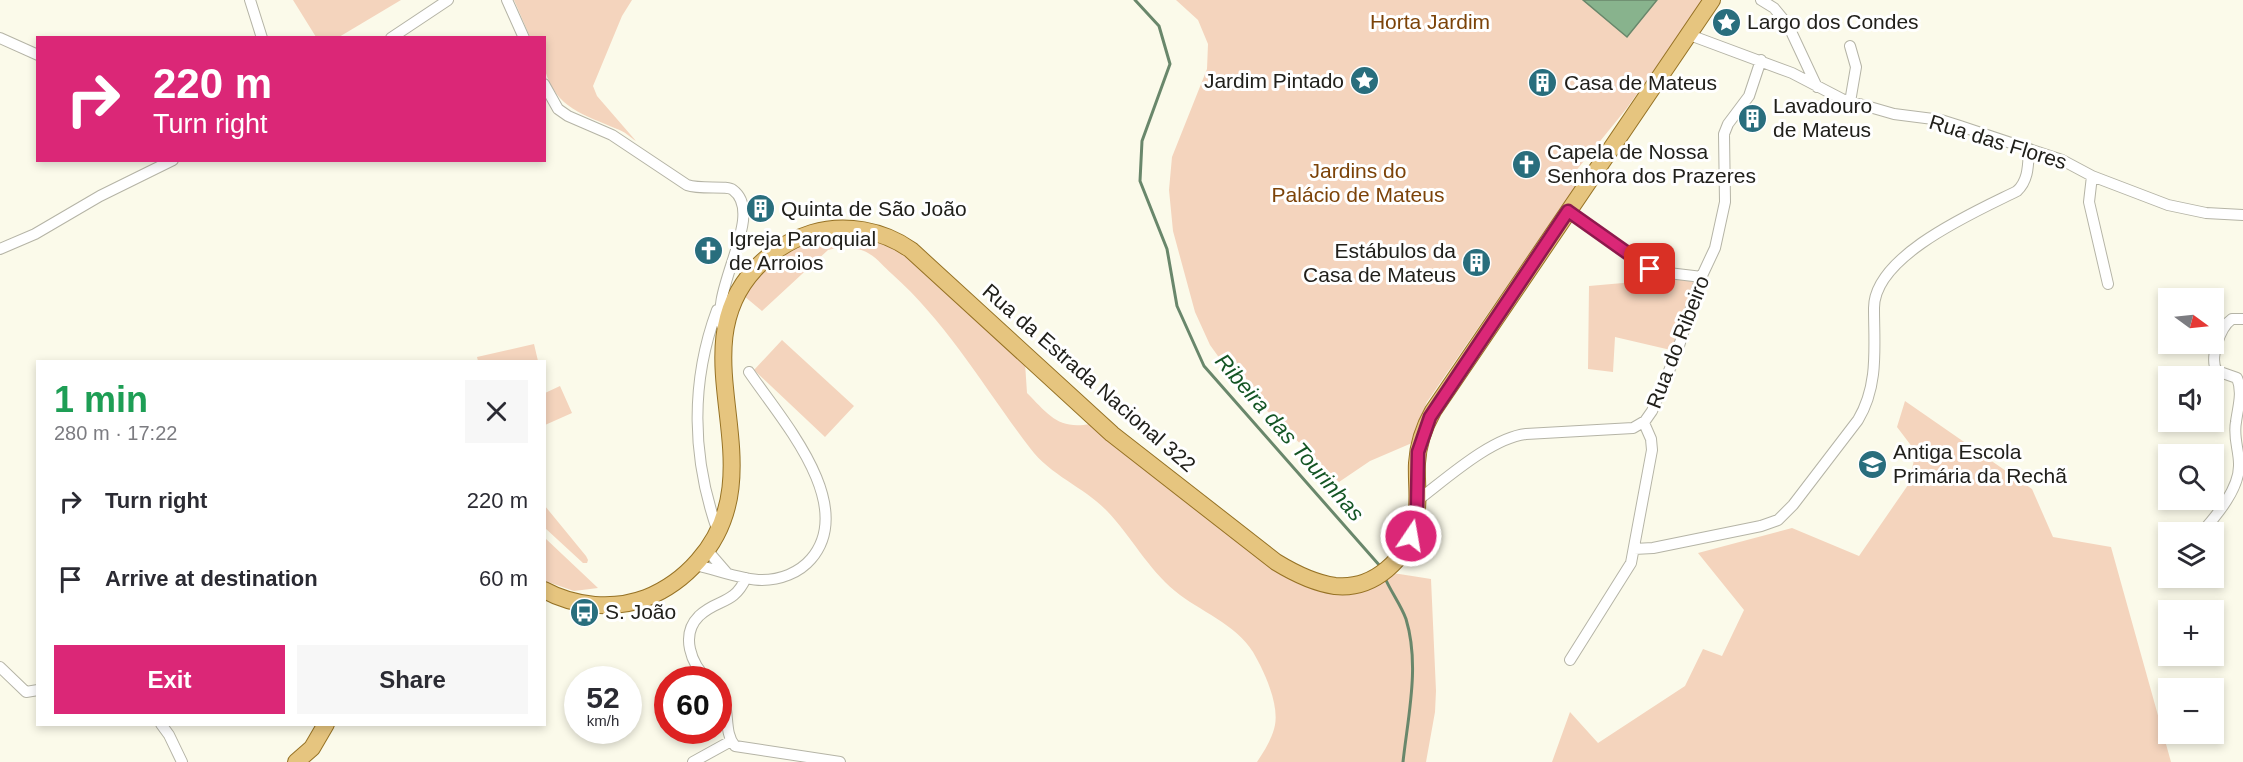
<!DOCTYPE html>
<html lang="en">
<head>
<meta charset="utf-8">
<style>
	:root { --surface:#fff; --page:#f7f7f7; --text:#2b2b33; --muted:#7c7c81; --accent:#db2777 }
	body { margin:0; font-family:Helvetica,sans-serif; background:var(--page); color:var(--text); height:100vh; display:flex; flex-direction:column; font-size:22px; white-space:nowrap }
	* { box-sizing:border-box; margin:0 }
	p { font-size:20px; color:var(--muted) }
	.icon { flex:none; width:33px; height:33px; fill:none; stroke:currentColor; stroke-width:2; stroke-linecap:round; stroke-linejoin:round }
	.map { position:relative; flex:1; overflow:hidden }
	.drawer { position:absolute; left:36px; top:360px; width:510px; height:366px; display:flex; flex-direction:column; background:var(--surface); border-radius:0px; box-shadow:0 3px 9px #0003 }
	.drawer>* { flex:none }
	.top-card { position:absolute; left:36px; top:36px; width:510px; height:126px; border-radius:0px; box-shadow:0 3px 9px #0003; background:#db2777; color:#fff; overflow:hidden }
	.needle { width:39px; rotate:105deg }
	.buttons { position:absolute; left:2158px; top:288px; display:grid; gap:12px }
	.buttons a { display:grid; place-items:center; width:66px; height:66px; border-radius:0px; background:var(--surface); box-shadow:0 3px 9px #0003; font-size:30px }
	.speed { position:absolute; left:564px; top:666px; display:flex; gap:12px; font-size:30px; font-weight:700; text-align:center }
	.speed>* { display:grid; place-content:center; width:78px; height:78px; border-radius:50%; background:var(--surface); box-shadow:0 3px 9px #0003; line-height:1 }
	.speed small { font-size:15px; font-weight:400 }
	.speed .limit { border:9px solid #d22; background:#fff; color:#111 }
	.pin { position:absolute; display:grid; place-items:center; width:51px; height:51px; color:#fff; margin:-26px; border-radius:12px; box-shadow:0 3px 9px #0006 }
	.me { position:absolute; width:66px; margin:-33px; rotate:12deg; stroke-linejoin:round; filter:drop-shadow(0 0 4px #0008) }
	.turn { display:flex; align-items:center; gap:21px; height:126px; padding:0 18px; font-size:27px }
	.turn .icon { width:78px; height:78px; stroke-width:2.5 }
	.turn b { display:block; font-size:42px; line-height:51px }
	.round { display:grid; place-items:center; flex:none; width:63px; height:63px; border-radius:0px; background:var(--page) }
	.summary { display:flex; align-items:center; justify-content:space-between; height:102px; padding:0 18px }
	h1 { font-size:36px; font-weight:700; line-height:45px; color:#1e9e55 }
	.action { display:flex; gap:12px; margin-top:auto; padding:12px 18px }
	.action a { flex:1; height:69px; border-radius:0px; background:var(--accent); color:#fff; font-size:24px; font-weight:700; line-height:69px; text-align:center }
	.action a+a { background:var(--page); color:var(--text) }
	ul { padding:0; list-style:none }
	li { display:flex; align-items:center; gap:18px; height:78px; padding:0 18px }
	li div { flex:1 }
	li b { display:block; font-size:22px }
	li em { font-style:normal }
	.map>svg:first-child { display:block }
	.green { fill:#f4d4bd }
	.water { fill:#88b38d; stroke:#69876b; stroke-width:1.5 }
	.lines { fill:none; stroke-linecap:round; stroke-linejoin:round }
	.stream { stroke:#69876b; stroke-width:3 }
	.street-casing { stroke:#b5b4a6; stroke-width:12 }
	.primary-casing { stroke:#967225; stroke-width:18 }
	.street { stroke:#fff; stroke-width:10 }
	.primary { stroke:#e6c57f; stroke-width:16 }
	.route-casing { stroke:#8e194d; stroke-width:15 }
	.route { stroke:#db2777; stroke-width:10 }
	.labels { text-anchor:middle; stroke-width:6; stroke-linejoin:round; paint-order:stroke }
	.park-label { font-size:21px; fill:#7c4308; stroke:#fff }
	.poi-label { font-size:21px; fill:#21201b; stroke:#fff; text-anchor:start }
	.street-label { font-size:21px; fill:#21201b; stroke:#fff }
	.water-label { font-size:22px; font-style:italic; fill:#135524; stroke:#fff }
</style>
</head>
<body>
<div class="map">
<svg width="2243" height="762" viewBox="0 0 2243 762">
	<rect width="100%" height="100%" fill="#fbfaea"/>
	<path class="green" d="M293,0H401L339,37H316Z
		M514,0H632L622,16L593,86L597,96L636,141C630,137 624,131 617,129C585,115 555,108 545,70C542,60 544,47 544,38L530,37Z
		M1176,0H1703L1627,108L1575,172L1582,177L1427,402L1416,427L1412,443L1370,461L1339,482L1252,396L1228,370L1210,345L1195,312L1173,231L1169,190L1172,157L1207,69L1208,44L1198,20Z
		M846,236L872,240L907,254L1025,363L1027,393C1048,414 1058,430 1090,424L1183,500L1267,562L1313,588L1393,573L1431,579L1436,691L1435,712L1426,762H1257C1265,750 1272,739 1275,725C1279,703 1264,671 1253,652C1236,624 1199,611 1175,591C1148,569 1131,536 1107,511C1084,487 1051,476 1030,448C985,389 948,324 892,274C884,267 877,258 868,253C859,247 838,247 828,250L762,311L744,296C760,272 783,247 813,240C824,237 835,237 846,236Z
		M1662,274L1698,278L1675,351L1615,337L1613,372L1588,369L1589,286L1657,280Z
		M782,340L854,406L825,437L754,370Z
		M534,344L538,361H478L477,357Z
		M560,386L572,413L545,425V393Z
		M1905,401L2032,489L2053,537L2111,547L2171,762H1552L1570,712L1598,743L1685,686L1703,649L1722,656L1744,610L1698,553L1792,528L1859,556L1908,485L1916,452L1897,427Z
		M545,506L586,556L588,560L587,563H583L545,528Z
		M545,538L598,588L574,591L545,581Z"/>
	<path class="water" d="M1583,0H1657L1627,37Z"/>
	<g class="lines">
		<path class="stream" d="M1135,0L1159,26L1170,64L1142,141L1140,181L1167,249L1177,306L1204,366L1380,566
			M1385,578C1391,592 1401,605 1406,619C1420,665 1408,716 1403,762"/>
		<defs>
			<path id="street" d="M250,0L262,38
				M507,0L524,38
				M1761,0L1774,8L1788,25L1817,87
				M1687,34L1792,73L1842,99L1894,114L1941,120L1960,126L2062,160L2092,176L2168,205L2206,213L2243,215
				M0,38L38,55
				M391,38L448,0
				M544,84L558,109L568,116L612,135L687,185C701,190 727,185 733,190C767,215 705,295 724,330
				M1850,102L1856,67L1850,46
				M2092,176L2089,202L2108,284
				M1568,211L1647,268L1660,272L1702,277
				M0,249L35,234L100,196L173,160
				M717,310C690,383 692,459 718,532
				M1418,500C1446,479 1491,438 1526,434L1633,428L1645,421L1652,411L1677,352L1700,280L1715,248L1725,202L1724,134L1728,124L1749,96L1761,60
				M2202,532C2217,515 2240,488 2239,464C2239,450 2233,437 2236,422C2238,407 2243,392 2237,378L2217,371C2209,359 2220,327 2232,319H2243
				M1634,549L1653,548L1761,526L1778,520L1793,505L1858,420C1879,385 1874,347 1874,308C1874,255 1977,211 2017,191C2029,180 2028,164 2029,149
				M707,550L726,572
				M695,565C716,569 741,580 762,580C780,580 799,573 811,559C858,504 780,418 749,372
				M1570,660L1631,563L1652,450L1651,439L1644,423
				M0,667L26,692L38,690
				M708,680C691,664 680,635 699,616C718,598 733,606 746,578
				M718,689C732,706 722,731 735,746L840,762
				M161,724L169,735L182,762
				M693,762L731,741"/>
			<path id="primary" d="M544,590C575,607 614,610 646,598C666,590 684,577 698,561C780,469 676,354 755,269C771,252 789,240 812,233C845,223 883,230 911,250L1112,434L1276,562C1294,573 1314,583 1335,586C1374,590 1407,559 1415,523C1420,503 1416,484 1417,463C1418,445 1424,427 1433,411L1712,0
				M296,762L312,748L326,724"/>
		</defs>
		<use href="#street" class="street-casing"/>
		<use href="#primary" class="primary-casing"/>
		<use href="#street" class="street"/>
		<use href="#primary" class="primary"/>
	</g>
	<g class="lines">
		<defs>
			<path id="route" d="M1411,536L1417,508L1418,452L1430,417L1568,211L1650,269"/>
		</defs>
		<use href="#route" class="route-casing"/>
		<use href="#route" class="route"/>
	</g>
	<defs>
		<symbol id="sight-disc" viewBox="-11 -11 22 22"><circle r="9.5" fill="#296e7d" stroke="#fff"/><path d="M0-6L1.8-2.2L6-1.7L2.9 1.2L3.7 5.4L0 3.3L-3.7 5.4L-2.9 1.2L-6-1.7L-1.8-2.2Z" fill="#fff"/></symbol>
		<symbol id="building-disc" viewBox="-11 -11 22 22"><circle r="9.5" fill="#296e7d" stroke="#fff"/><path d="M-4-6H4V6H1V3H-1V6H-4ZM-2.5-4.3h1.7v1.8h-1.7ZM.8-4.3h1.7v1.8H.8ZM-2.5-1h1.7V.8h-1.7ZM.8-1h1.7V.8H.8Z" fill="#fff"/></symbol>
		<symbol id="church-disc" viewBox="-11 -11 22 22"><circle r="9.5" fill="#296e7d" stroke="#fff"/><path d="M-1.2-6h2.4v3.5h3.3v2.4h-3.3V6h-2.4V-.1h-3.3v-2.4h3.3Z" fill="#fff"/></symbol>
		<symbol id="school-disc" viewBox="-11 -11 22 22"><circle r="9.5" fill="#296e7d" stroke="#fff"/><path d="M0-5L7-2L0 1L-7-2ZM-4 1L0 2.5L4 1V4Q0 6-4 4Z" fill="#fff"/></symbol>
		<symbol id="bus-disc" viewBox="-11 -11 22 22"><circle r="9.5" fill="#296e7d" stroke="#fff"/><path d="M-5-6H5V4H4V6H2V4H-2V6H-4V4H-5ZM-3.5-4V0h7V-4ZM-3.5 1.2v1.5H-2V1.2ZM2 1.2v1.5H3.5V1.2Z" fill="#fff"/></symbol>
	</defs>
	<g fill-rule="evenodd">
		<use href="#sight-disc" x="1710" y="6" width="33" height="33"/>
		<use href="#sight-disc" x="1348" y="64" width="33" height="33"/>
		<use href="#building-disc" x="1526" y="66" width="33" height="33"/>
		<use href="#building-disc" x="1736" y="102" width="33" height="33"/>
		<use href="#church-disc" x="1510" y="148" width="33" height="33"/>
		<use href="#building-disc" x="744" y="192" width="33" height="33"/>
		<use href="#church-disc" x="692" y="234" width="33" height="33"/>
		<use href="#building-disc" x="1460" y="246" width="33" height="33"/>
		<use href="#school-disc" x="1856" y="448" width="33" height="33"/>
		<use href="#bus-disc" x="568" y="596" width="33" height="33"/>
	</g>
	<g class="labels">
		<g class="park-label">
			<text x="1430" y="29">Horta Jardim</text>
			<text x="1358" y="178">Jardins do<tspan x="1358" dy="24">Palácio de Mateus</tspan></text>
		</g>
		<g class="poi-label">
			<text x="1747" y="29">Largo dos Condes</text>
			<text x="1344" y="88" text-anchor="end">Jardim Pintado</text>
			<text x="1564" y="90">Casa de Mateus</text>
			<text x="1773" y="113">Lavadouro<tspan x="1773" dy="24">de Mateus</tspan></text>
			<text x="1547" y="159">Capela de Nossa<tspan x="1547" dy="24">Senhora dos Prazeres</tspan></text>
			<text x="781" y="216">Quinta de São João</text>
			<text x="729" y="246">Igreja Paroquial<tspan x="729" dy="24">de Arroios</tspan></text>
			<text x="1456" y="258" text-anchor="end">Estábulos da<tspan x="1456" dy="24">Casa de Mateus</tspan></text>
			<text x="1893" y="459">Antiga Escola<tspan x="1893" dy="24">Primária da Rechã</tspan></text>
			<text x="605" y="619">S. João</text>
		</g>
		<g class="street-label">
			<text transform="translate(1998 142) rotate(17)" y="7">Rua das Flores</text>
			<text transform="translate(1678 342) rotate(-69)" y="7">Rua do Ribeiro</text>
			<text transform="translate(1089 378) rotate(41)" y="7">Rua da Estrada Nacional 322</text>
		</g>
		<g class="water-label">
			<text transform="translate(1290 437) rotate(49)" y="8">Ribeira das Tourinhas</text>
		</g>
	</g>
</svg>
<div class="buttons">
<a><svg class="needle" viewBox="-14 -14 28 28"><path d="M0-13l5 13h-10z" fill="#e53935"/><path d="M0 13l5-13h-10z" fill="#7c7c81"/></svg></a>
<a><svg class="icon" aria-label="sound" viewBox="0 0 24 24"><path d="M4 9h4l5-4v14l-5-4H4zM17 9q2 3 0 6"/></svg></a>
<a><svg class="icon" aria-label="search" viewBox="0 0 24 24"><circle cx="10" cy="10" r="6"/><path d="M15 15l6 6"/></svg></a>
<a><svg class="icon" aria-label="layers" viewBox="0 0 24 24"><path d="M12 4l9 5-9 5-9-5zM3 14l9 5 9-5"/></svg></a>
<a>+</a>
<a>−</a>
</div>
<div class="speed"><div>52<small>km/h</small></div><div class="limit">60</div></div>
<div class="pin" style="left:1650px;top:269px;background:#d93025"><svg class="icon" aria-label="arrive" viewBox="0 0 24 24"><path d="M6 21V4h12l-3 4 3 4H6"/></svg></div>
<svg class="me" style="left:1411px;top:536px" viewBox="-20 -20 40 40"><circle r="17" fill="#db2777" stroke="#fff" stroke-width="3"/><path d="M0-11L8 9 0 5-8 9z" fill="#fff"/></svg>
<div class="top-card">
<div class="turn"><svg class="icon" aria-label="right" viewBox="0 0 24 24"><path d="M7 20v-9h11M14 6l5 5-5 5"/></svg><div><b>220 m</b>Turn right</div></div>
</div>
<section class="drawer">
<div class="summary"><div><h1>1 min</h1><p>280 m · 17:22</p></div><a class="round"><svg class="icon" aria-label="close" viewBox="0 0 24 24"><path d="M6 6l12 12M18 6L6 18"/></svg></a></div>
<ul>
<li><svg class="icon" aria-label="right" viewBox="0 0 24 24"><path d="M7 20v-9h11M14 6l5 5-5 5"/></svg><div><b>Turn right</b></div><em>220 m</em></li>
<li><svg class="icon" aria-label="arrive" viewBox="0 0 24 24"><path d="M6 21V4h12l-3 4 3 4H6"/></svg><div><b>Arrive at destination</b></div><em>60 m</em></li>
</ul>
<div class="action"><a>Exit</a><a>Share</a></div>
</section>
</div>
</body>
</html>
